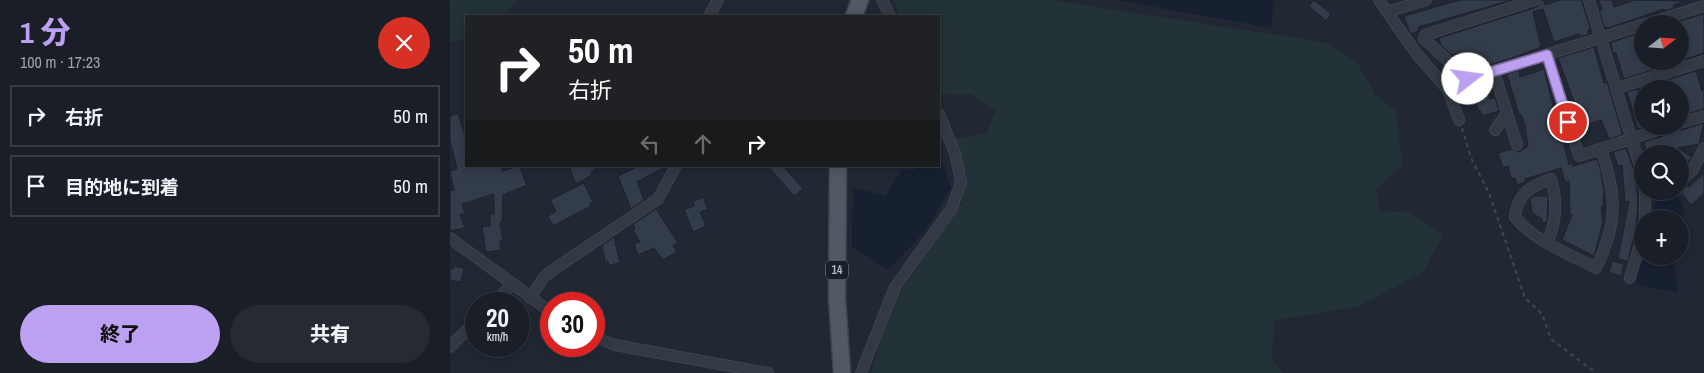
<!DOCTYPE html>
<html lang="ja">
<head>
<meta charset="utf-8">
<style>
	:root { --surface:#191e27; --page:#262b33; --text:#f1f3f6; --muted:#9fa2a7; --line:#373c44; --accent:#bca0f2 }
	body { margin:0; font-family:"Archivo Narrow","Noto Sans JP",sans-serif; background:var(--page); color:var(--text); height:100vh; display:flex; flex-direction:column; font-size:19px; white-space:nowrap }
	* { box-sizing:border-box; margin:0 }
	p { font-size:16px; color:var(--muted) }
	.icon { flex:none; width:28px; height:28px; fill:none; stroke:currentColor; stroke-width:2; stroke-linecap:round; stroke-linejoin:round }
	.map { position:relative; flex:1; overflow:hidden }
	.side { display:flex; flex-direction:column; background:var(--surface); width:450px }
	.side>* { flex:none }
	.banner { position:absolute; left:15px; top:15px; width:475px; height:152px; border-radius:0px; box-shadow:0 2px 12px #0003,0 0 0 1px var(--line); background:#202124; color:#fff; overflow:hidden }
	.needle { width:32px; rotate:73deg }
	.fabs { position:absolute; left:1184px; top:15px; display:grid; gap:10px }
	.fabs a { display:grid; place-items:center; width:55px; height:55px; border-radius:50%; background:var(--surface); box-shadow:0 2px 12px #0003,0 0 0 1px var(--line); font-size:25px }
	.speed { position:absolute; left:15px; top:292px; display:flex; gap:10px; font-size:25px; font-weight:700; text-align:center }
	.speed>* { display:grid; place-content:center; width:65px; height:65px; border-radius:50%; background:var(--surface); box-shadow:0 2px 12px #0003,0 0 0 1px var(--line); line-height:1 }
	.speed small { font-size:12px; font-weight:400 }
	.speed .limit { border:8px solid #d22; background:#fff; color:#111 }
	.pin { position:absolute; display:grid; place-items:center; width:42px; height:42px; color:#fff; margin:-21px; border:2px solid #fff; border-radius:50%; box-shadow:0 1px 5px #0007 }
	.me { position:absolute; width:55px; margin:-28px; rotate:75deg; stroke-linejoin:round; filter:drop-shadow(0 0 4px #0008) }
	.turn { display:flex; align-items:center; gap:18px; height:105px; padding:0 20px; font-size:22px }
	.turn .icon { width:65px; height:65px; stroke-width:2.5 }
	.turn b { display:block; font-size:35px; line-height:42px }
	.lanes { display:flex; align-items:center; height:48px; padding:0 20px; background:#0003; justify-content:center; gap:25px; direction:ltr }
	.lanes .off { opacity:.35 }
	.round { display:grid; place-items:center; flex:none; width:52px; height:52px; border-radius:26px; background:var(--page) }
	.summary { display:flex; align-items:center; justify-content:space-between; height:85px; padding:0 20px }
	h1 { font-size:30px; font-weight:800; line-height:38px; color:var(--accent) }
	.button { display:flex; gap:10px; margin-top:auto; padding:10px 20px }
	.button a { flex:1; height:58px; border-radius:30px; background:var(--accent); color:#111; font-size:20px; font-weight:800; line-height:58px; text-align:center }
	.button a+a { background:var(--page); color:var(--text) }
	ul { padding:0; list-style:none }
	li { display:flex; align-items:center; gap:15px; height:62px; margin:0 10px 8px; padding:0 10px; border:2px solid var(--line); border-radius:0px }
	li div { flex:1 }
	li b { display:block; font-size:19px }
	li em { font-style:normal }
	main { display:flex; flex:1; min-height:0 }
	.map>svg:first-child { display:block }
	.green { fill:#233236 }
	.water { fill:#162031 }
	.building { fill:#333c4b; stroke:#1c222c }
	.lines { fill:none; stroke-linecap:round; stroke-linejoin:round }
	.minor-casing { stroke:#3e444f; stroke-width:12 }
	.primary-casing { stroke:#3e444f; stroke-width:19 }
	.path { stroke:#3b4c4e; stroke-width:2; stroke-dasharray:4 4; stroke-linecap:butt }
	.minor { stroke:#343a45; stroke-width:10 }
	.primary { stroke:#525965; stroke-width:16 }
	.route-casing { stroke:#7a689d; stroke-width:12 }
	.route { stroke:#bca0f2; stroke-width:9 }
	.labels { text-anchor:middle; stroke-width:5; stroke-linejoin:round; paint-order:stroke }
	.shield { fill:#1a202a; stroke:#828894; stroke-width:1 }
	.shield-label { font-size:12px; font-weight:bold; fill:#aeb5c2 }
</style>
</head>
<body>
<main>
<section class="side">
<div class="summary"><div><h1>1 分</h1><p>100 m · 17:23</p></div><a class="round" style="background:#d93025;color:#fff"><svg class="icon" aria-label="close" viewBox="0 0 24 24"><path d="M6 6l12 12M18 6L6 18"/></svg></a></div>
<ul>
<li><svg class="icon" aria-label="right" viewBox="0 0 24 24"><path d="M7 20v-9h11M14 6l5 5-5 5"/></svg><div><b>右折</b></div><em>50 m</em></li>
<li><svg class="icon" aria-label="arrive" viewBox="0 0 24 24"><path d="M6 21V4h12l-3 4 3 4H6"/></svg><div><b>目的地に到着</b></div><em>50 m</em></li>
</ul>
<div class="button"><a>終了</a><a>共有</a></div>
</section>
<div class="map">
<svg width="1254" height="373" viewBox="0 0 1254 373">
	<rect width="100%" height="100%" fill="#212834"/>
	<path class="green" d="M0,0H67L54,16H16V38L0,43Z
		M444,0H601L878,43L907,62L925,95L945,109L953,165L926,189L930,213L957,211L993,234L974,271L907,307L824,320L822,360L833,373H421L442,304L511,205L517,175L505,138L536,134L546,111L521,94H491L489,16H450Z"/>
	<path class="water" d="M666,0H824L821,28Z
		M489,153L501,188L475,231L439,270L402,247L403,187L435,196L453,169L465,170V166H489Z
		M1213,192C1237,194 1236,213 1230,232V219H1202L1205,202Z
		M1194,256H1224L1228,293L1183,284Z"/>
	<path class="building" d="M864,0L881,14L876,21L859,6Z
		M1010,0H1062L968,27L969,31L961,34L959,30L954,16Z
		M1092,0H1094L1095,5L1110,0H1131L1141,30H1138L1139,34L1130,37L1129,34L1104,42L1093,9L1083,12L1091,47L1065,57L1020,71L1012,63L1009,53L1002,55L991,45L989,38L1087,7Z
		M1149,0H1162L1164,7L1185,0L1235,1L1223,5L1224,8L1216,11L1214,9L1158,28L1154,26L1149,11L1152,10Z
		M1254,14V53L1230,61V21Z
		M1192,32V61H1230L1174,79L1166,53H1163L1161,44L1162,42Z
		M1144,47L1154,83L1157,82L1172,132V135L1159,139L1151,120L1133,126L1108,58Z
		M1094,69L1107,122L1104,124L1114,144L1119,165L1122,162L1123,166L1147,159L1150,168L1154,192L1153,207H1151L1153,222L1144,256L1112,240L1122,215L1120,216L1119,181L1115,182L1111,168L1075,179L1076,182L1067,185L1065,178L1061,179L1058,166L1053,168L1048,153L1062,149L1069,152L1078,146L1075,126L1071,114L1069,115L1057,74L1069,70L1070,77Z
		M1246,71L1252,91L1254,90V109L1230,116V89H1188Z
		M1034,81L1040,99L1045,98L1049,111L1032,116L1030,110L1028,111L1022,85Z
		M1187,89L1192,109V126H1197L1188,129L1177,92Z
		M8,113L16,139V166H52V171L69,166L77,185L53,195L52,222H50L53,241H50L51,250L36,252L32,227L40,226V214H44V194L12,204L15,213L10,215L15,228L0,231V191L4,190L0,171L7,169L0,140V116Z
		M1254,123L1249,144L1228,148L1242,157L1230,172V154H1197L1194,142L1222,133L1226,129L1232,130Z
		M1176,148L1185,173L1188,201L1186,227L1178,261L1168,259L1179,201L1175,202L1172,165L1168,166L1163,152Z
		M119,166H150L141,172L142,175L126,184Z
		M189,166H216L187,182L194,200L181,209L168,176Z
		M318,166H333L353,189L344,196Z
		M1254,173V194L1241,205L1230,191L1237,186L1239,187Z
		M134,183L143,202L140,203L141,206L103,226L98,216L106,211L100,200Z
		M1084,196H1098L1097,222L1092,223V219L1082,213L1080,199Z
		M253,197L258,209L250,212L256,226L243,232L234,210L244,206L243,202Z
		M206,209L228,243L223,246L227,252L213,260L204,248L188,255L184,244L190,242L183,230L185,229L183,224Z
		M164,237L170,263L159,265L158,261L155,262L152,245Z
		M1162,261L1174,264L1171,276L1159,272Z
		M4,266L14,268L11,282L0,280V269H3Z"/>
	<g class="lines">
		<defs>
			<path id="minor" d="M432,0L440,16
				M929,0L966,53L998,90L1009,120
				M1085,0L975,35L974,39L1018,79L1192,25
				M1139,0L1192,173
				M937,12L976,0
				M259,16L268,0
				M1196,24L1254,6
				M1097,55L1129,156L1220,126
				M1044,72L1067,145
				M1167,88L1254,61
				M1230,123L1254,116
				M1045,130L1057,113
				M1230,181L1242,171L1254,148
				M1195,191V219
				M0,238L101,312
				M1098,242C1106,220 1108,202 1101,179C1081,186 1067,194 1065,217C1084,241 1119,254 1146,268C1168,223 1167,197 1151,149
				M1180,278L1192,237
				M80,298L94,277L103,270L208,199L226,166
				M43,304L61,285
				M144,337L165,345L318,373
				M0,347L26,321
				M411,373L445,287L502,208L511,182L505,153L489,114"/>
			<path id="primary" d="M404,16L410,0
				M388,166L387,298L392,373"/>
		</defs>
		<use href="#minor" class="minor-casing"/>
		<use href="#primary" class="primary-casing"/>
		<path class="path" d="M1012,128L1021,158L1039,193L1075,298L1092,314L1101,339L1146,373"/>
		<use href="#minor" class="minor"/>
		<use href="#primary" class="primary"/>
	</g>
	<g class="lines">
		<defs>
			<path id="route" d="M1018,79L1097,55L1118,122"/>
		</defs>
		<use href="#route" class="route-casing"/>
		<use href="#route" class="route"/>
	</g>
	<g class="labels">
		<rect class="shield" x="376" y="260.5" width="22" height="19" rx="4"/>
		<g class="shield-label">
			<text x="387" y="274">14</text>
		</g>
	</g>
</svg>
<div class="fabs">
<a><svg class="needle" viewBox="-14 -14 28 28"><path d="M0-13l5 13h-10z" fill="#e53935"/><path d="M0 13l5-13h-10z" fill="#9fa2a7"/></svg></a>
<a><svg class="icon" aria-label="sound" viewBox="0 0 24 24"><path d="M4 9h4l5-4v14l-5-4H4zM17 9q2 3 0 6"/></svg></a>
<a><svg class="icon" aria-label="search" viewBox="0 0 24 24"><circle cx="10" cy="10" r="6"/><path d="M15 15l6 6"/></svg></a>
<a>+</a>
</div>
<div class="speed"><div>20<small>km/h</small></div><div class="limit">30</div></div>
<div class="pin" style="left:1118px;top:122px;background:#d93025"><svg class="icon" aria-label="arrive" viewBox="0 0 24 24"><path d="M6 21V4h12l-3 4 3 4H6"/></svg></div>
<svg class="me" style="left:1018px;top:79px" viewBox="-20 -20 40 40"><circle r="19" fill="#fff"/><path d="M0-13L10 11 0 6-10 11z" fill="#bca0f2"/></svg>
<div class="banner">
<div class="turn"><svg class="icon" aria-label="right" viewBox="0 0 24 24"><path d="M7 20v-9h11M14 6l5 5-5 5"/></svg><div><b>50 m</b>右折</div></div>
<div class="lanes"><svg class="icon off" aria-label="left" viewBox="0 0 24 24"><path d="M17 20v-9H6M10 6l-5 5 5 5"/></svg><svg class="icon off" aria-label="ahead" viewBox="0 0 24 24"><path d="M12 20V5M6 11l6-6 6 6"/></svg><svg class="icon" aria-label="right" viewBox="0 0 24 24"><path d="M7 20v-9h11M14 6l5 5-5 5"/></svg></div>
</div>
</div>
</main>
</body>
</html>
